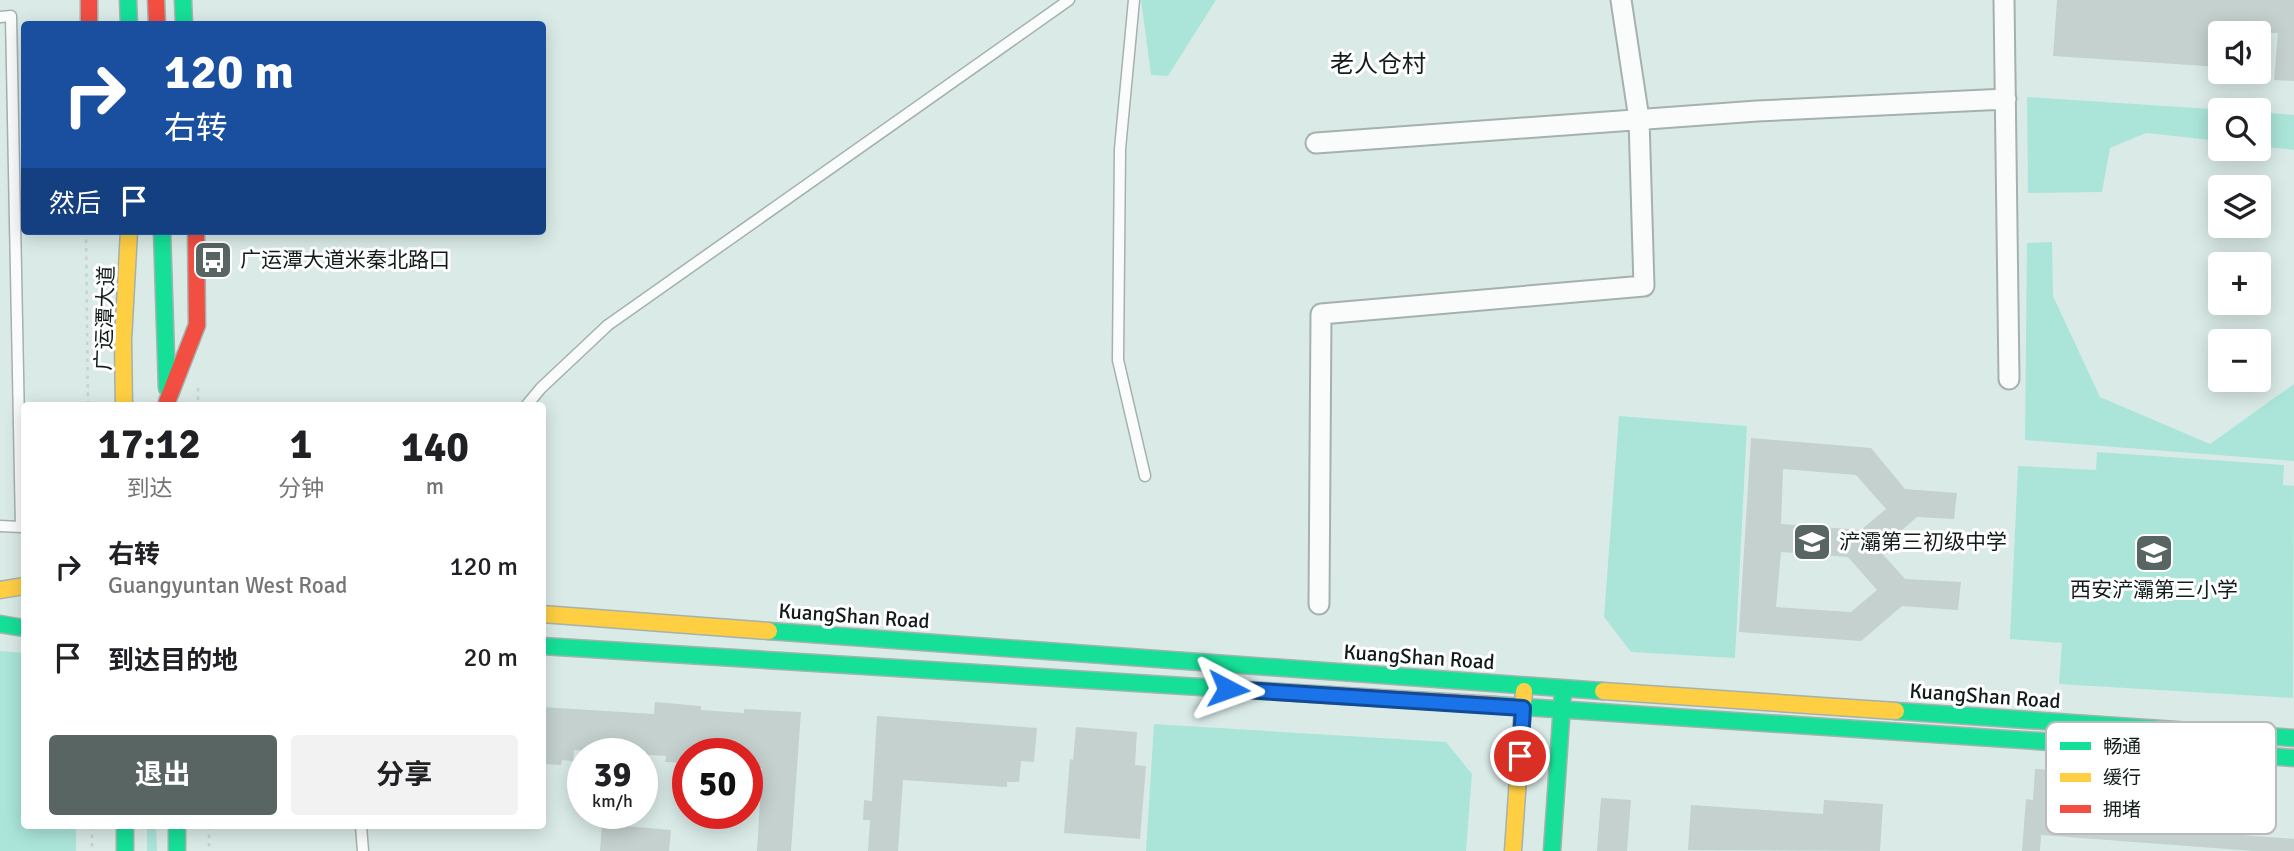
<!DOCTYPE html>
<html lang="zh">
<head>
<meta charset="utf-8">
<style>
	:root { --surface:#fff; --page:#f2f2f2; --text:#202124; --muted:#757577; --accent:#586562 }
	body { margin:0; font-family:Signika,"Noto Sans SC",sans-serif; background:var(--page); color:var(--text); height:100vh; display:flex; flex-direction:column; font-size:26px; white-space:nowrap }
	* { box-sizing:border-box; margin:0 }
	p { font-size:23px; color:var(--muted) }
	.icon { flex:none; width:38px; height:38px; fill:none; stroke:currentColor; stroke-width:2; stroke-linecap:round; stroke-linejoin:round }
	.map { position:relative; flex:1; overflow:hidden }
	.details { position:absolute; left:21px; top:402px; width:525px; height:427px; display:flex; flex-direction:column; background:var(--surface); border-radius:7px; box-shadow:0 4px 18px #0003 }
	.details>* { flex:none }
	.top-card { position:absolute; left:21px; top:21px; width:525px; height:214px; border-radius:7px; box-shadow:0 4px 18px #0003; background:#1a4fa0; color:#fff; overflow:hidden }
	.tools { position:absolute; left:2208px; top:21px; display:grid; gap:14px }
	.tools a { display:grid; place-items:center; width:63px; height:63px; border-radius:7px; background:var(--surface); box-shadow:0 4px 18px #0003; font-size:35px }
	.speed { position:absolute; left:567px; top:738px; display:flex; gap:14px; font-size:35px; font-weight:700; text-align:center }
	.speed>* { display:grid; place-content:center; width:91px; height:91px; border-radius:50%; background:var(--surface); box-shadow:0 4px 18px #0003; line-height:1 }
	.speed small { font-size:18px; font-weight:400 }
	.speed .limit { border:10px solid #d22; background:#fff; color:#111 }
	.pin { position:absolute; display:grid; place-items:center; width:60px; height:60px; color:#fff; margin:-30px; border:4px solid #fff; border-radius:50%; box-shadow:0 2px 7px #0007 }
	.me { position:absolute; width:77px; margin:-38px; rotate:94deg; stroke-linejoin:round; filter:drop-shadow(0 0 5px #0008) }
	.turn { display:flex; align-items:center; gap:24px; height:147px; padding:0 28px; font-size:32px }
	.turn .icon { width:91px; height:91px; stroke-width:2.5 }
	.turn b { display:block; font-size:49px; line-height:60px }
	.then { display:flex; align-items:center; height:66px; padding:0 28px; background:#0003; gap:14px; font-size:26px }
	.eta { display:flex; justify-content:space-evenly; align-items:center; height:119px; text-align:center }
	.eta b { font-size:42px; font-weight:700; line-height:49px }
	.action { display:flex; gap:14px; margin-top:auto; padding:14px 28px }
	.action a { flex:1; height:80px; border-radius:7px; background:var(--accent); color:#fff; font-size:28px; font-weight:700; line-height:80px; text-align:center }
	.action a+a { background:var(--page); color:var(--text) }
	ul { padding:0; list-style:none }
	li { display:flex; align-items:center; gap:21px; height:91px; padding:0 28px }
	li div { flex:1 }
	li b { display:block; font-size:26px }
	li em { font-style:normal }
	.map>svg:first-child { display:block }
	.green { fill:#abe5d9 }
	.building { fill:#c4d1ce; fill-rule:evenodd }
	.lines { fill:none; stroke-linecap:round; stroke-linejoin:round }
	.lane-casing { stroke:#a4b1ae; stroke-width:13 }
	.street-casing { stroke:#a4b1ae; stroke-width:23 }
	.fast-casing { stroke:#a4b1ae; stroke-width:19 }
	.slow-casing { stroke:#a4b1ae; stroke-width:19 }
	.jam-casing { stroke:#a4b1ae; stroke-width:19 }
	.path { stroke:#cbd0ce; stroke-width:2.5; stroke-dasharray:3.5 5; stroke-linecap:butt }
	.lane { stroke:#f9fcfb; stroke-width:10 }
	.street { stroke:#f9fcfb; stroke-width:19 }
	.fast { stroke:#16e098; stroke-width:16 }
	.slow { stroke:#ffcf43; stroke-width:16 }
	.jam { stroke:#f24e42; stroke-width:16 }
	.route-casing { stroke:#114b97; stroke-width:18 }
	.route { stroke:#1a73e8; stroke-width:12 }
	.labels { text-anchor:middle; stroke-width:6; stroke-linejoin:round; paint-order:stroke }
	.poi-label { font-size:21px; fill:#121d1b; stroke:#fff; text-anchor:start }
	.street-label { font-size:21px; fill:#121d1b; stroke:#fff }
	.quarter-label { font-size:24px; fill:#121d1b; stroke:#fff }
	.key { fill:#fff; stroke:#b8bbbb; stroke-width:2 }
	.key-label { font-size:19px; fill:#121d1b }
</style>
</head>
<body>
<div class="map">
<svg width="2294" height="851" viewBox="0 0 2294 851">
	<rect width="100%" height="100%" fill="#daebe7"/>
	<path class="green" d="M1141,0H1216L1168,76L1151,75Z
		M2027,97L2226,110H2221V141L2146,133L2110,148L2102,192L2028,193Z
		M2259,112L2294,115V150L2259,146Z
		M2052,242L2053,296L2100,397L2210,444L2294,384V461L2025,440L2027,243Z
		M1619,416L1747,426L1735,658L1631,652L1604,617Z
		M2097,452L2284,465L2283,485L2294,486L2293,698L2059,684L2062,643L2010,639L2018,466L2096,470Z
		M0,651L24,653V826H76V851H0Z
		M1154,724L1446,742L1472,774L1466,851H1146Z
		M147,826H156L157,851H147Z"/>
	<path class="building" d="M2057,0H2294V81L2274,80L2278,33H2221V67L2053,56Z
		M1751,438L1871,448L1905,489L1957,493L1954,519L1917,517L1879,550L1905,579L1961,582L1958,610L1902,606L1861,641L1739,632ZM1783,469L1856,475L1886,509L1861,530L1781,524ZM1781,552L1848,557L1877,590L1851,612L1776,607Z
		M655,702L701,706V710L744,713V709L801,712L791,851H757L762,768L747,767V754H688V763L665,762L666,756L574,750L573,761L562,760L561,765L542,764V707L654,714Z
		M877,716L1037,728L1034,762L1021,761L1019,782H1007V787L903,780L898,851H868L870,820H863L864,800L872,801Z
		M1076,727L1137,732L1135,765L1146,766L1140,839L1064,833L1070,759L1073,760Z
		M2035,769L2050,770L2049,799L2154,806L2155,786L2238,792L2236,812L2244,813L2243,835L2294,839V851H2254L2041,835L2040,851H2022L2026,799L2033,800Z
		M1601,798L1631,800L1627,851H1597Z
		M1824,800L1883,804L1880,851L1688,850L1691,805L1823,814Z
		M602,824L671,830L669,851H600Z"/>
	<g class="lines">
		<defs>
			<path id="lane" d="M1134,0L1120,149L1118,360L1145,476
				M0,17L11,16L21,527L0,526
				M526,406L541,388L608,325L1069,0
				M361,826L363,851"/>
			<path id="street" d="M2004,0L2009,379
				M1316,143L1757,111L2006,99
				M1319,604L1321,314L1644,286L1639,119L1621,0"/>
			<path id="fast" d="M128,0L129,24
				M183,0L184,24
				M162,231L167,388
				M0,624L24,628
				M769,631L1603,691
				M542,646L1330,695
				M1495,705L2294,758
				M1896,711L2294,738
				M125,826V851
				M177,826V851
				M1552,851L1563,690"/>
			<path id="slow" d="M124,406L123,340L129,231
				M0,590L24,586
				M542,614L769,631
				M1603,691L1896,711
				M1513,851L1524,691"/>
			<path id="jam" d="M89,0V24
				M156,0L157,24
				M167,402L197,325L196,231
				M1330,695L1495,705"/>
		</defs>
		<use href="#lane" class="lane-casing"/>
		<use href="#street" class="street-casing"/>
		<use href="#fast" class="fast-casing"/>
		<use href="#slow" class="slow-casing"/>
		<use href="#jam" class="jam-casing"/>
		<path class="path" d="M86,231L88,406
			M198,388V406
			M92,826V851
			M209,826V851"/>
		<use href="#lane" class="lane"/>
		<use href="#street" class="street"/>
		<use href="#fast" class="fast"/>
		<use href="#slow" class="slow"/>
		<use href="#jam" class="jam"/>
	</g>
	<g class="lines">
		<defs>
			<path id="route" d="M1228,689L1523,708L1520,756"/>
		</defs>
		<use href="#route" class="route-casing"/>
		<use href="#route" class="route"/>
	</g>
	<defs>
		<symbol id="bus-square" viewBox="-11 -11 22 22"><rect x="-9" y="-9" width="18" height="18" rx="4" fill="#586562" stroke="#fff"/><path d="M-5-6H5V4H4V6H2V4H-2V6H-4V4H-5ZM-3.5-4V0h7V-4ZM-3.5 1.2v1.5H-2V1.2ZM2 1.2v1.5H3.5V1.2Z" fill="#fff"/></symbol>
		<symbol id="school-square" viewBox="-11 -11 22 22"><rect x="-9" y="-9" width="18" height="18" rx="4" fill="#586562" stroke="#fff"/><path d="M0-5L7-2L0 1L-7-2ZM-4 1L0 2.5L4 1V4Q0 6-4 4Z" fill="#fff"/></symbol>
	</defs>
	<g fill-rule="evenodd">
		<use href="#bus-square" x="191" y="238" width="44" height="44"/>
		<use href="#school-square" x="1790" y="520" width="44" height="44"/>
		<use href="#school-square" x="2132" y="531" width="44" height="44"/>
	</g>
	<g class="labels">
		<g class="poi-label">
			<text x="240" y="267">广运潭大道米秦北路口</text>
			<text x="1839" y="549">浐灞第三初级中学</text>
			<text x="2154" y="597" text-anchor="middle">西安浐灞第三小学</text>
		</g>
		<g class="street-label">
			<text transform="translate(105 318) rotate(-88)" y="7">广运潭大道</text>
			<text transform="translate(854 616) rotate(4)" y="7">KuangShan Road</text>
			<text transform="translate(1419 657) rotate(4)" y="7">KuangShan Road</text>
			<text transform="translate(1985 696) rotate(4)" y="7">KuangShan Road</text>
		</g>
		<g class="quarter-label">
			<text x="1378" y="72">老人仓村</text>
		</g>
	</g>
	<rect x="2046" y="722" width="230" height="112" rx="10" class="key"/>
	<rect x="2060" y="742" width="31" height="8" fill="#16e098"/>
	<rect x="2060" y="773" width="31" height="9" fill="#ffcf43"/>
	<rect x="2060" y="805" width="31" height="8" fill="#f24e42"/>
	<g class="key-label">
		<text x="2103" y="753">畅通</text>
		<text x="2103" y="784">缓行</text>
		<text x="2103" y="816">拥堵</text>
	</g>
</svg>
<div class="tools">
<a><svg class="icon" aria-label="sound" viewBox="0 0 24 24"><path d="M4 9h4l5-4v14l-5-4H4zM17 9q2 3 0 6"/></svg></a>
<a><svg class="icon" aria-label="search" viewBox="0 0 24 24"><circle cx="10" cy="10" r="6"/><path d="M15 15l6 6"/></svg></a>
<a><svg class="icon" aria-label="layers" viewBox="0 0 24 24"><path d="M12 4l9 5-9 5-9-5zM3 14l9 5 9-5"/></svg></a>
<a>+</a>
<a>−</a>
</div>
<div class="speed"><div>39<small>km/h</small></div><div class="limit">50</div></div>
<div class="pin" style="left:1520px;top:756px;background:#d93025"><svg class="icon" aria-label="arrive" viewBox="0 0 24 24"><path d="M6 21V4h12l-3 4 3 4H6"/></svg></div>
<svg class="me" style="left:1228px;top:689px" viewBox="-20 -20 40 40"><path d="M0-17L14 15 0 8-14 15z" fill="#1a73e8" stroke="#fff" stroke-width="4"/></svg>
<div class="top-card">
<div class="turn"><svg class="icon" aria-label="right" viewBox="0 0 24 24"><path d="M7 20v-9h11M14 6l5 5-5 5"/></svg><div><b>120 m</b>右转</div></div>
<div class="then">然后<svg class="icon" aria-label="arrive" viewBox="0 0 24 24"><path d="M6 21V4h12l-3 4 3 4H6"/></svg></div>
</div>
<section class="details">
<div class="eta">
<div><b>17:12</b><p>到达</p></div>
<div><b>1</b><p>分钟</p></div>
<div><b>140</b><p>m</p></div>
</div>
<ul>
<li><svg class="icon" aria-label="right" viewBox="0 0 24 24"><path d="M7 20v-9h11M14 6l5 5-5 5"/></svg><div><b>右转</b><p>Guangyuntan West Road</p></div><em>120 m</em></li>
<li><svg class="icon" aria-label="arrive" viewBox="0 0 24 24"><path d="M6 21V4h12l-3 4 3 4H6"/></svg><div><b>到达目的地</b></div><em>20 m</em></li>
</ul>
<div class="action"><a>退出</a><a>分享</a></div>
</section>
</div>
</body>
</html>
